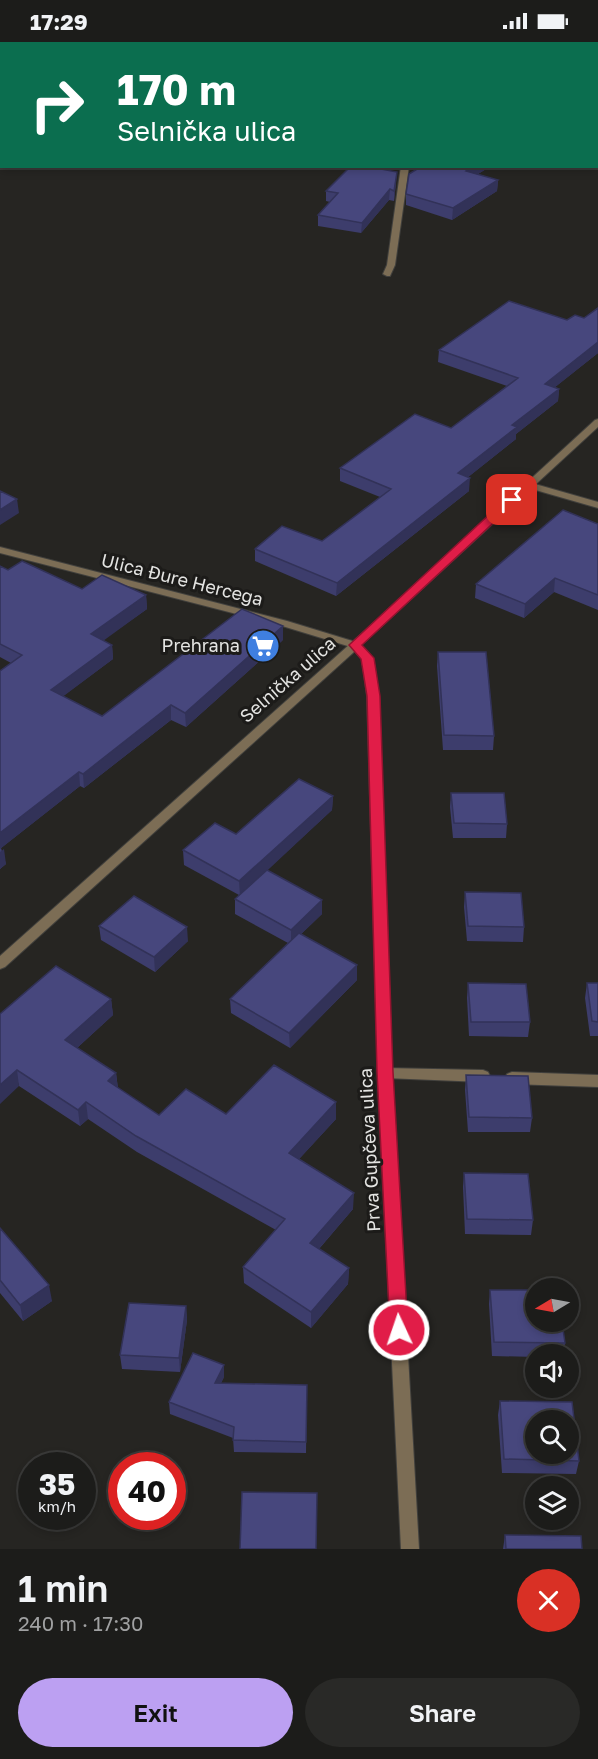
<!DOCTYPE html>
<html lang="en">
<head>
<meta charset="utf-8">
<style>
	:root { --surface:#1c1c1a; --page:#292927; --text:#f1f3f6; --muted:#a0a1a2; --line:#3a3a39; --accent:#bca0f2 }
	body { margin:0; font-family:"Golos Text",sans-serif; background:var(--page); color:var(--text); height:100vh; display:flex; flex-direction:column; font-size:22px; white-space:nowrap }
	* { box-sizing:border-box; margin:0 }
	p { font-size:20px; color:var(--muted) }
	.icon { flex:none; width:33px; height:33px; fill:none; stroke:currentColor; stroke-width:2; stroke-linecap:round; stroke-linejoin:round }
	.map { position:relative; height:1507px; overflow:hidden }
	.sheet { display:flex; flex-direction:column; background:var(--surface); flex:1 }
	.sheet>* { flex:none }
	.guide { position:absolute; left:0px; top:0px; width:598px; height:126px; box-shadow:0 3px 9px #0003,0 0 0 2px var(--line); background:#0b6e4f; color:#fff; overflow:hidden }
	.needle { width:39px; rotate:260deg }
	.fabs { position:absolute; left:525px; top:1236px; display:grid; gap:12px }
	.fabs a { display:grid; place-items:center; width:54px; height:54px; border-radius:50%; background:var(--surface); box-shadow:0 3px 9px #0003,0 0 0 2px var(--line); font-size:30px }
	.speed { position:absolute; left:18px; top:1410px; display:flex; gap:12px; font-size:30px; font-weight:700; text-align:center }
	.speed>* { display:grid; place-content:center; width:78px; height:78px; border-radius:50%; background:var(--surface); box-shadow:0 3px 9px #0003,0 0 0 2px var(--line); line-height:1 }
	.speed small { font-size:15px; font-weight:400 }
	.speed .limit { border:9px solid #d22; background:#fff; color:#111 }
	.pin { position:absolute; display:grid; place-items:center; width:51px; height:51px; color:#fff; margin:-26px; border-radius:12px; box-shadow:0 3px 9px #0006 }
	.me { position:absolute; width:66px; margin:-33px; rotate:357deg; stroke-linejoin:round; filter:drop-shadow(0 0 4px #0008) }
	.turn { display:flex; align-items:center; gap:21px; height:126px; padding:0 18px; font-size:27px }
	.turn .icon { width:78px; height:78px; stroke-width:2.5 }
	.turn b { display:block; font-size:42px; line-height:51px }
	.round { display:grid; place-items:center; flex:none; width:63px; height:63px; border-radius:32px; background:var(--page) }
	.summary { display:flex; align-items:center; justify-content:space-between; height:102px; padding:0 18px }
	h1 { font-size:36px; font-weight:600; line-height:45px }
	.cta { display:flex; gap:12px; margin-top:auto; padding:12px 18px }
	.cta a { flex:1; height:69px; border-radius:36px; background:var(--accent); color:#111; font-size:24px; font-weight:600; line-height:69px; text-align:center }
	.cta a+a { background:var(--page); color:var(--text) }
	.status { display:flex; justify-content:space-between; align-items:center; height:42px; padding:0 30px; background:var(--surface); direction:ltr }
	.status svg { height:16px; fill:currentColor }
	.map>svg:first-child { display:block }
	.lines { fill:none; stroke-linecap:round; stroke-linejoin:round }
	.service-casing { stroke:#41403d; stroke-width:2 }
	.minor-casing { stroke:#41403d; stroke-width:2 }
	.tertiary-casing { stroke:#41403d; stroke-width:2 }
	.service { fill:#7c6d55; fill-rule:evenodd }
	.minor { fill:#7c6d55; fill-rule:evenodd }
	.tertiary { fill:#7c6d55; fill-rule:evenodd }
	.rail-casing { stroke:#888785; stroke-width:4.5 }
	.rail { stroke:#1c1b19; stroke-width:3; stroke-dasharray:8; stroke-linecap:butt }
	.wall { fill:#3d3d6c }
	.shaded-wall { fill:#323258 }
	.building { fill:#47477d; stroke:#323258; stroke-width:1.5; fill-rule:evenodd }
	.route { fill:#e11d48; stroke:#92132f; stroke-width:1.5 }
	.labels { text-anchor:middle; stroke-width:6; stroke-linejoin:round; paint-order:stroke }
	.street-label { font-size:18px; fill:#e4e4e2; stroke:#1c1b19 }
	.poi-label { font-size:18px; fill:#e4e4e2; stroke:#1c1b19; text-anchor:end }
</style>
</head>
<body>
<div class="status"><b>17:29</b><svg viewBox="0 0 49 12"><path d="M0 12V9h3v3zM5 12V6h3v6zM10 12V3h3v9zM15 12V0h3v12zM26 1h20v11H26zM47 4h2v5h-2z"/></svg></div>
<div class="map">
<svg width="598" height="1507" viewBox="0 0 598 1507">
	<rect width="100%" height="100%" fill="#262522"/>
	<g class="lines">
		<defs>
			<path id="service" d="M385,1026L483,1028L488,1030L490,1034L488,1038L483,1040L385,1036L380,1035L378,1031L380,1027Z
				M512,1030L598,1033V1045L512,1042L507,1040L505,1036L507,1032Z"/>
			<path id="minor" d="M419,0H425V2H419Z
				M401,124H409L395,223L390,234H387L383,232L387,223Z
				M528,440L598,460V466L525,445V441Z
				M0,505L287,579L359,601L360,603L359,605H351L279,583L0,511Z"/>
			<path id="tertiary" d="M598,377V385L361,603L372,616L379,654L392,1031L419,1507H401L378,1031L367,654L362,617L355,609L5,925L0,927V914L377,578L595,378Z"/>
		</defs>
		<use href="#service" class="service-casing"/>
		<use href="#minor" class="minor-casing"/>
		<use href="#tertiary" class="tertiary-casing"/>
		<use href="#service" class="service"/>
		<use href="#minor" class="minor"/>
		<use href="#tertiary" class="tertiary"/>
		<defs>
			<path id="rail" d="M0,5L2,3
				M0,19L2,17"/>
		</defs>
		<use href="#rail" class="rail-casing"/>
		<use href="#rail" class="rail"/>
	</g>
	<path class="wall" d="M598,0V116H597V2Z
		M332,124H365L396,140L394,159L389,158L361,191L318,184V173L330,160L326,159V149L348,127Z
		M422,124H491L478,132L498,138L497,149L452,178L406,163V152Z
		M598,266V311L555,345L559,347L558,359L516,392V397L468,435L469,449L336,554L255,519V507L322,499L380,455L340,439V426L451,386L507,344L438,320L439,308L567,278L584,276Z
		M598,482V568L554,550L524,576L475,556L476,542Z
		M0,524L8,528L82,547L146,553L147,567L103,598L112,603L113,617L63,654L102,674L283,598L186,685L171,678L84,746L80,744L1,806L6,822L0,827V629L11,621L0,615Z
		M438,610L494,694L493,708H443L437,624Z
		M451,751L507,782L506,796H453L450,765Z
		M333,754L332,768L267,828L322,858V872L301,892L357,938L290,1006L231,971L230,957L288,901L235,872V857L239,853L184,823L183,808L236,792Z
		M465,850L524,885L523,900L467,899L464,865Z
		M99,884L188,899L155,930L101,898Z
		M468,941L530,980L528,995L469,994L467,956Z
		M587,941H598V994H590L585,956Z
		M111,957L113,973L77,1006L116,1031L118,1046L159,1073L226,1072L336,1060V1077L299,1117L353,1167L319,1207L349,1226L348,1242L311,1286L244,1241L243,1225L276,1188L137,1110L88,1077L80,1084L19,1044L0,972Z
		M466,1033L532,1076L530,1090H468L465,1048Z
		M464,1131L533,1178L531,1193L465,1192L463,1145Z
		M0,1186L52,1259L23,1279L0,1251Z
		M490,1248L565,1301L563,1312H536V1315L492,1314L489,1262Z
		M186,1264L187,1278L180,1330L122,1327L120,1313Z
		M224,1335L221,1341L307,1343L306,1411L234,1410L233,1396L170,1372L169,1360Z
		M500,1359L579,1419L576,1432L502,1431L498,1373Z
		M505,1493L582,1507H503Z"/>
	<path class="shaded-wall" d="M473,124H491L465,140L466,129Z
		M397,130L396,140L394,159V149Z
		M498,138L497,149L452,178L453,166Z
		M390,147L389,158L361,191L362,181Z
		M598,300V311L544,354L545,342Z
		M559,347L558,359L516,392V397L457,444L458,431L512,383Z
		M470,436L469,449L336,554L337,541Z
		M17,457L19,471L0,483V468Z
		M555,536L554,550L524,576L525,562Z
		M146,553L147,567L92,607L91,592Z
		M283,584V598L186,685L185,671Z
		M112,603L113,617L53,662L51,648Z
		M171,663V678L84,746L83,732Z
		M79,730L80,744L0,807V791Z
		M333,754L332,768L240,854L239,839Z
		M4,807L6,822L0,827V810Z
		M322,858V872L291,902V888Z
		M187,885L188,899L155,930L154,915Z
		M357,923V938L290,1006L289,991Z
		M111,957L113,973L67,1015L65,998Z
		M17,1028L19,1044L0,1062V1043Z
		M116,1031L118,1048L108,1039Z
		M86,1060L88,1077L80,1084L78,1068Z
		M336,1060V1077L290,1127L289,1111Z
		M354,1151L353,1167L310,1217V1201Z
		M349,1226L348,1242L311,1286V1270Z
		M49,1243L52,1259L23,1279L20,1263Z
		M186,1264L187,1278L180,1330L179,1316Z
		M224,1323V1335L215,1353V1341Z"/>
	<path class="building" d="M264,0H389V2H263Z
		M487,0H598V73H597V2H485Z
		M597,80H598V105L597,104Z
		M351,124H365L397,130L394,149L390,147L362,181L318,173L338,151L326,149Z
		M422,124H473L466,129L498,138L453,166L406,152L409,132Z
		M509,259L567,278L575,273L584,276L598,266V300L545,342L559,347L512,383L517,385L458,431L470,436L337,541L255,507L282,484L322,499L391,447L340,426L415,372L451,386L518,336L439,308Z
		M0,449L17,457L0,468Z
		M563,468L598,482V553L555,536L525,562L476,542Z
		M22,519L82,547L102,533L146,553L91,592L112,603L51,648L102,674L242,567L283,584L185,671L171,663L83,732L79,730L0,791V629L22,613L0,602V524L8,528Z
		M438,610H486L494,694L444,693Z
		M299,737L333,754L239,839L183,808L215,781L236,792Z
		M451,751H504L507,782L454,781Z
		M267,828L322,858L291,888L235,857Z
		M465,850L521,851L524,885L468,884Z
		M134,854L187,885L154,915L99,884Z
		M299,891L357,923L289,991L230,957Z
		M56,924L111,957L65,998L116,1031L108,1039L159,1073L186,1047L226,1072L274,1023L336,1060L289,1111L354,1151L310,1201L349,1226L311,1270L243,1225L285,1177L136,1094L86,1060L78,1068L17,1028L0,1043V972Z
		M468,941L526,942L530,980H471Z
		M587,941H598V980L592,979Z
		M466,1033L528,1034L532,1076L469,1075Z
		M464,1131L528,1132L533,1178L467,1177Z
		M0,1186L49,1243L20,1263L0,1238Z
		M490,1248H536V1280H562L565,1301L494,1300Z
		M129,1261L186,1264L179,1316L120,1313Z
		M193,1311L224,1323L215,1341L307,1343L306,1400L233,1398L234,1385L169,1360Z
		M500,1359L572,1360L579,1419L504,1417ZM536,1378H568V1412H536Z
		M242,1450L317,1451L316,1507H240Z
		M505,1493L581,1494L582,1507H506Z"/>
	<path class="route" d="M508,455L518,458L362,603L374,616L380,654L393,1030L408,1288L405,1294L399,1296L392,1294L390,1288L377,1030L367,654L361,617L349,603Z"/>
	<defs>
		<symbol id="supermarket-disc" viewBox="-11 -11 22 22"><circle r="9.5" fill="#3f7fe0" stroke="#1c1b19"/><path d="M-6-5.5h2.5l.6 2H6L4.5 2H-2.5L-4.4-4H-6ZM-1.5 3.2a1.3 1.3 0 1 0 .1 0ZM3 3.2a1.3 1.3 0 1 0 .1 0Z" fill="#fff"/></symbol>
	</defs>
	<g fill-rule="evenodd">
		<use href="#supermarket-disc" x="244" y="585" width="38" height="38"/>
	</g>
	<g class="labels">
		<g class="street-label">
			<text transform="translate(182 538) rotate(14)" y="6">Ulica Đure Hercega</text>
			<text transform="translate(288 638) rotate(-41)" y="6">Selnička ulica</text>
			<text transform="translate(370 1108) rotate(-93)" y="6">Prva Gupčeva ulica</text>
		</g>
		<g class="poi-label">
			<text x="240" y="610">Prehrana</text>
		</g>
	</g>
</svg>
<div class="fabs">
<a><svg class="needle" viewBox="-14 -14 28 28"><path d="M0-13l5 13h-10z" fill="#e53935"/><path d="M0 13l5-13h-10z" fill="#a0a1a2"/></svg></a>
<a><svg class="icon" aria-label="sound" viewBox="0 0 24 24"><path d="M4 9h4l5-4v14l-5-4H4zM17 9q2 3 0 6"/></svg></a>
<a><svg class="icon" aria-label="search" viewBox="0 0 24 24"><circle cx="10" cy="10" r="6"/><path d="M15 15l6 6"/></svg></a>
<a><svg class="icon" aria-label="layers" viewBox="0 0 24 24"><path d="M12 4l9 5-9 5-9-5zM3 14l9 5 9-5"/></svg></a>
</div>
<div class="speed"><div>35<small>km/h</small></div><div class="limit">40</div></div>
<div class="pin" style="left:512px;top:458px;background:#d93025"><svg class="icon" aria-label="arrive" viewBox="0 0 24 24"><path d="M6 21V4h12l-3 4 3 4H6"/></svg></div>
<svg class="me" style="left:399px;top:1288px" viewBox="-20 -20 40 40"><circle r="17" fill="#e11d48" stroke="#fff" stroke-width="3"/><path d="M0-11L8 9 0 5-8 9z" fill="#fff"/></svg>
<div class="guide">
<div class="turn"><svg class="icon" aria-label="right" viewBox="0 0 24 24"><path d="M7 20v-9h11M14 6l5 5-5 5"/></svg><div><b>170 m</b>Selnička ulica</div></div>
</div>
</div>
<section class="sheet">
<div class="summary"><div><h1>1 min</h1><p>240 m · 17:30</p></div><a class="round" style="background:#d93025;color:#fff"><svg class="icon" aria-label="close" viewBox="0 0 24 24"><path d="M6 6l12 12M18 6L6 18"/></svg></a></div>
<div class="cta"><a>Exit</a><a>Share</a></div>
</section>
</body>
</html>
